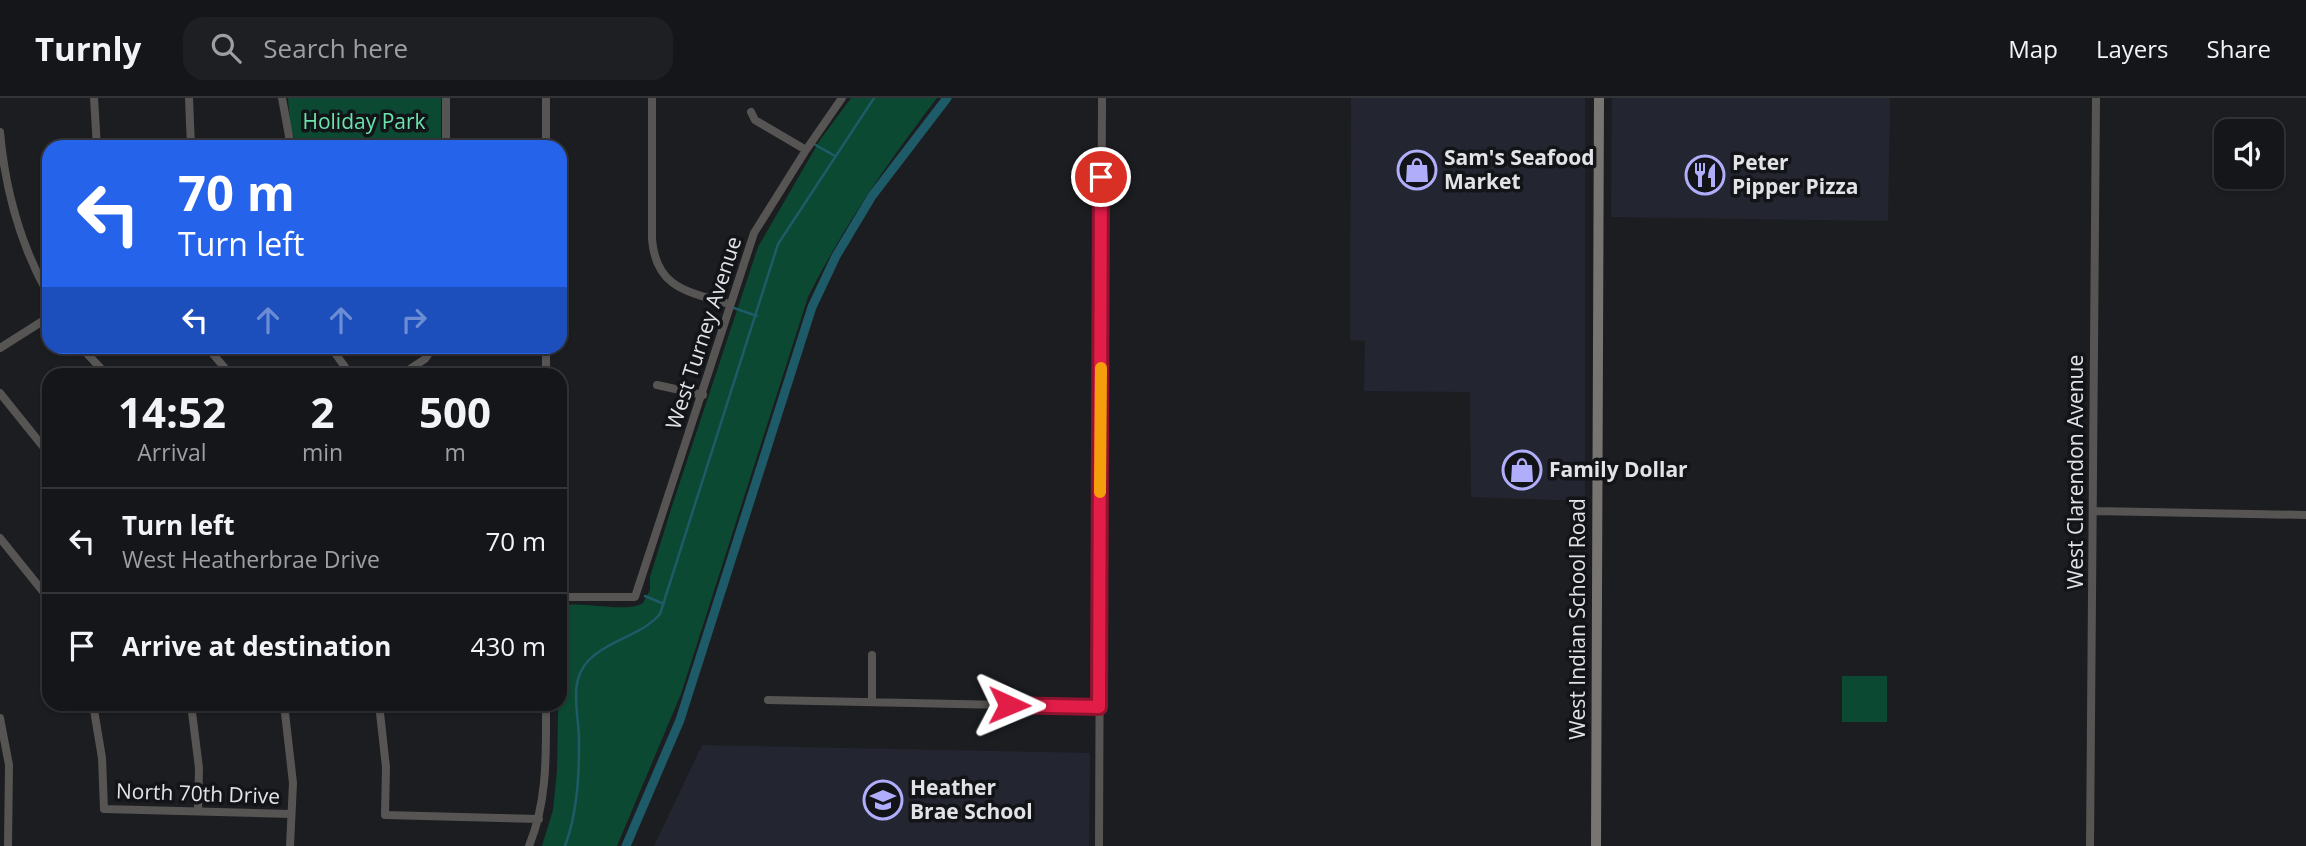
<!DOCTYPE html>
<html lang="en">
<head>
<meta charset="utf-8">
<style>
	:root { --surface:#151619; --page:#1e1f22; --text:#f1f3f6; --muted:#9d9fa2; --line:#343538 }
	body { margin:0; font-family:"Open Sans",sans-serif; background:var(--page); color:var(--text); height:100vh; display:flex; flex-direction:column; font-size:26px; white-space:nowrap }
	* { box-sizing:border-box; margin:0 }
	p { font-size:23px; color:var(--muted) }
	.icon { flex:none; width:38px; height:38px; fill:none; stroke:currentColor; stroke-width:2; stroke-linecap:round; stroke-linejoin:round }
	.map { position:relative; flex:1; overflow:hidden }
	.panel { position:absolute; left:42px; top:270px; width:525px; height:343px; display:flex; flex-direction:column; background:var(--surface); border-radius:21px; box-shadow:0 2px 5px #0004,0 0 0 2px var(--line) }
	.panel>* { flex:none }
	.banner { position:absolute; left:42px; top:42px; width:525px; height:214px; border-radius:21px; box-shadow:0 2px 5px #0004,0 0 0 2px var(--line); background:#2563eb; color:#fff; overflow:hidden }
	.buttons { position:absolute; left:2214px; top:21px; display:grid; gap:14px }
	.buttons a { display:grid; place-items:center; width:70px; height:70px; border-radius:14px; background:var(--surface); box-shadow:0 2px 5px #0004,0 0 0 2px var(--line); font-size:35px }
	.pin { position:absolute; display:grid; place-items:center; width:60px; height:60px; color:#fff; margin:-30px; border:4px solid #fff; border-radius:50%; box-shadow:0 2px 7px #0007 }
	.me { position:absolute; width:77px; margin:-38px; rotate:91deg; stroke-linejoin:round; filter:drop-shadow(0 0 5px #0008) }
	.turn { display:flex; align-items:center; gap:24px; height:147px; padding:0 21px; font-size:32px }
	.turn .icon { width:91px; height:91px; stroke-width:2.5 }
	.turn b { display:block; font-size:49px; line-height:60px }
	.lanes { display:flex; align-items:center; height:66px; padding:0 21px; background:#0003; justify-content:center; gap:35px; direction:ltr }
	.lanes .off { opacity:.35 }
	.eta { display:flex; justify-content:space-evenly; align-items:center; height:119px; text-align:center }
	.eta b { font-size:42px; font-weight:700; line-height:49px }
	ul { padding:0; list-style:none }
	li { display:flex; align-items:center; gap:21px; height:105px; padding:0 21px; border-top:2px solid var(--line) }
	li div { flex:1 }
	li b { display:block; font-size:26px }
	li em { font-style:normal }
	header { display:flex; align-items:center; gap:42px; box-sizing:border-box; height:98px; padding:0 35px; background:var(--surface); border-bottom:2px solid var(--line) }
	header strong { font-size:33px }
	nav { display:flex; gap:38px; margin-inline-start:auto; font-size:24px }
	.search { width:490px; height:63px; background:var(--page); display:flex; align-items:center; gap:18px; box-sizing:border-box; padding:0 24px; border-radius:21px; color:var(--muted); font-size:26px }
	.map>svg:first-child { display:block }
	.built { fill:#232630 }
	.green { fill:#0b4932 }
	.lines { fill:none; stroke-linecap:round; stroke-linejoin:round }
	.stream { stroke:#1e5b68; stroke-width:2.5 }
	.canal { stroke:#1e5b68; stroke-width:9 }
	.minor { stroke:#575553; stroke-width:8 }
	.secondary { stroke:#787472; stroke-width:10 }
	.route-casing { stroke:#92132f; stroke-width:18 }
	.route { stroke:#e11d48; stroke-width:12 }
	.slow { stroke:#f59e0b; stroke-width:12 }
	.labels { text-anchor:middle; stroke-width:7; stroke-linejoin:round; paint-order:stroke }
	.park-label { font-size:21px; fill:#69e4ad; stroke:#131418 }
	.poi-label { font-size:21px; font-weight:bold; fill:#e2e3e6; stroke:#131418; text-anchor:start }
	.street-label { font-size:21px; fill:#e2e3e6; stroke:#131418 }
</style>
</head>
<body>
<header>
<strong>Turnly</strong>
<div class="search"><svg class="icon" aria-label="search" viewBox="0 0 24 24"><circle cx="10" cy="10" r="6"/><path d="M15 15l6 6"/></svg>Search here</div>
<nav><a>Map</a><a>Layers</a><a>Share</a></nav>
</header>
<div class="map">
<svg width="2306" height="748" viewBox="0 0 2306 748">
	<rect width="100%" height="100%" fill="#1c1d21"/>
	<path class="built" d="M1351,0H1585V403L1471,399L1470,294L1364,293L1365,243L1350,242Z
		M1612,0H1890L1888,123L1611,119Z
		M702,647L1090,655L1089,748H654Z"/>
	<path class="green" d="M288,0H441V49H297L290,26Z
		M851,0H937C888,64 844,127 808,199L681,596L617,748H542L553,712L557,673L560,508C584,502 626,516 643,505L650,492V479L672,408L758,149L820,42Z
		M1842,578H1887V624H1842Z"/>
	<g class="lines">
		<path class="stream" d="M814,46L835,58
			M734,210L757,218
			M645,498L664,506
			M565,748C577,716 579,680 579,646C580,619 567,585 588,563C608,542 641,538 660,516L778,146L874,0"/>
		<path class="canal" d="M626,748L680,622L812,209L836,158L872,98L947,0"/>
		<path class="minor" d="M94,0L97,49
			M189,0L191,49
			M282,0L291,49
			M446,0V49
			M652,0V141C656,191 689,194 729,206
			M751,14L755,22L806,52
			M0,34C5,91 21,148 49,198
			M546,49V0
			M80,248L106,276
			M206,248L230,276
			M330,248L350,276
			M0,250L49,219
			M402,276L425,261L434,248
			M546,276V248
			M657,287L703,297
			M0,295L49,356
			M2094,413L2306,417
			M0,440L49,501
			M560,499H635L754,135L806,52L842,0
			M768,602L1099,609
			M872,604V557
			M93,606L102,660L104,711L291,716
			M191,606L199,670L198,713
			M284,606L293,685L290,748
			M379,606L386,669L385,717L539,721
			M0,620L9,667L8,748
			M529,748C548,702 546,654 546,606
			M1099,748L1102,0
			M2090,748L2096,0"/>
		<path class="secondary" d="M1596,748L1599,0"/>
	</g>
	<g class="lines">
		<defs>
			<path id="route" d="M1009,607L1099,609L1101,79"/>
		</defs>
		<use href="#route" class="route-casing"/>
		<use href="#route" class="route"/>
		<path class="slow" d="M1100,394L1101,270"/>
	</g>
	<defs>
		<symbol id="shop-ring" viewBox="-11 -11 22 22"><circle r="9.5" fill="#131418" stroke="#b0aefa" stroke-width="1.5"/><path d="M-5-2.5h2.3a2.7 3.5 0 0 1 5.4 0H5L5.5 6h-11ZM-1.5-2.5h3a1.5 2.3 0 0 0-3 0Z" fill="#b0aefa"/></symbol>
		<symbol id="restaurant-ring" viewBox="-11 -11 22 22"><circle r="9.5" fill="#131418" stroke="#b0aefa" stroke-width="1.5"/><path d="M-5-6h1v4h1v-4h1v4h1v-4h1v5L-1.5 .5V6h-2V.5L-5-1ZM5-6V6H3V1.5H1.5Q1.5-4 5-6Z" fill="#b0aefa"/></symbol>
		<symbol id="school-ring" viewBox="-11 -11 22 22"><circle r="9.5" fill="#131418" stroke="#b0aefa" stroke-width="1.5"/><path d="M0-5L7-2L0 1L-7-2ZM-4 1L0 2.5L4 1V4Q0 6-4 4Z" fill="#b0aefa"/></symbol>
	</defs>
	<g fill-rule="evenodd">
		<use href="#shop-ring" x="1395" y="50" width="44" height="44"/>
		<use href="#restaurant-ring" x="1683" y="55" width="44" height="44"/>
		<use href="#shop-ring" x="1500" y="350" width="44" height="44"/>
		<use href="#school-ring" x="861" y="680" width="44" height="44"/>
	</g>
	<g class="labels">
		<g class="park-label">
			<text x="364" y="31">Holiday Park</text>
		</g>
		<g class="poi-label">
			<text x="1444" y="67">Sam's Seafood<tspan x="1444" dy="24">Market</tspan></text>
			<text x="1732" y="72">Peter<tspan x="1732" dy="24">Pipper Pizza</tspan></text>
			<text x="1549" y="379">Family Dollar</text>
			<text x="910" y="697">Heather<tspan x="910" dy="24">Brae School</tspan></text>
		</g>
		<g class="street-label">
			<text transform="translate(704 235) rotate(-72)" y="7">West Turney Avenue</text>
			<text transform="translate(2076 374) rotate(-90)" y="7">West Clarendon Avenue</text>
			<text transform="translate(1578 521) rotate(-90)" y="7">West Indian School Road</text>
			<text transform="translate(198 696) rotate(2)" y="7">North 70th Drive</text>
		</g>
	</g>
</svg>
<div class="buttons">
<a><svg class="icon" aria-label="sound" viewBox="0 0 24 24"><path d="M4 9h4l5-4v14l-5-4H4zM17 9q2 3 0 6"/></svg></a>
</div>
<div class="pin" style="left:1101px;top:79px;background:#d93025"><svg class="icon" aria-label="arrive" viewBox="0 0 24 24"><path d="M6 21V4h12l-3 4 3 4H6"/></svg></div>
<svg class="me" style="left:1009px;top:607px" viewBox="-20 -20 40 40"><path d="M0-17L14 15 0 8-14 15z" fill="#e11d48" stroke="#fff" stroke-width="4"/></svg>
<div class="banner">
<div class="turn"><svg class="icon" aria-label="left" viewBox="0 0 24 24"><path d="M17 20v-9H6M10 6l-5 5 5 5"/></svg><div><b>70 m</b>Turn left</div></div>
<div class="lanes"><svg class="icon" aria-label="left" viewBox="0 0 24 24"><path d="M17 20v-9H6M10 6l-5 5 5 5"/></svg><svg class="icon off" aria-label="ahead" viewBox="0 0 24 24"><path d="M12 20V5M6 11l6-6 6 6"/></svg><svg class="icon off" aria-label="ahead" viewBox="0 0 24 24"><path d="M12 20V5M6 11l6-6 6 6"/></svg><svg class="icon off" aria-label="right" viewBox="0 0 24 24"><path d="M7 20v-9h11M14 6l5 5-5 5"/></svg></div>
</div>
<section class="panel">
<div class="eta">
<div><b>14:52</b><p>Arrival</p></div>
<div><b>2</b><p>min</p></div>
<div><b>500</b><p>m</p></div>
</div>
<ul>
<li><svg class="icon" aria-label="left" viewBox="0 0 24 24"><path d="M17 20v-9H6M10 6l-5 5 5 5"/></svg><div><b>Turn left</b><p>West Heatherbrae Drive</p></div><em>70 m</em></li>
<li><svg class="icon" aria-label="arrive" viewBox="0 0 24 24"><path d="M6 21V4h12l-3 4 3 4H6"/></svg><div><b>Arrive at destination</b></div><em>430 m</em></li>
</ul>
</section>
</div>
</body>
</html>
